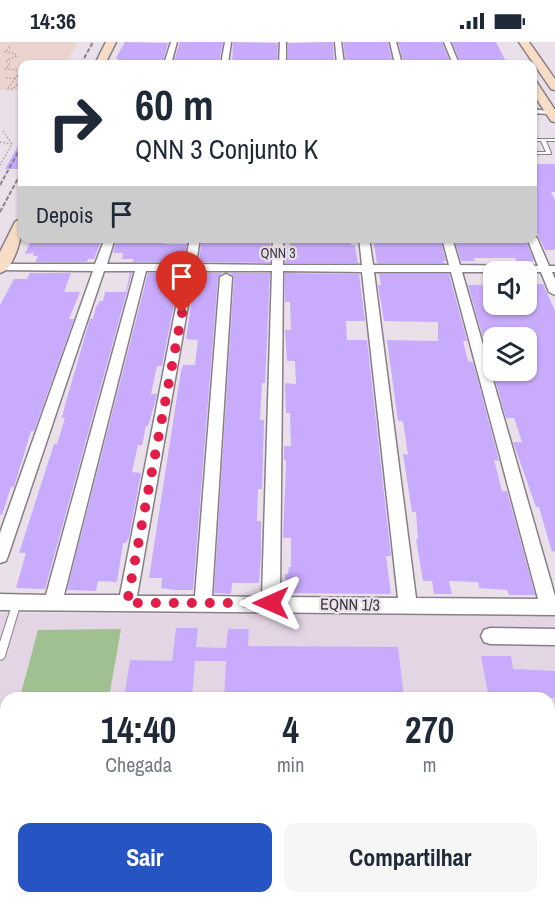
<!DOCTYPE html>
<html lang="pt">
<head>
<meta charset="utf-8">
<style>
	:root { --surface:#fff; --page:#f6f6f7; --text:#1f2937; --muted:#747a83; --accent:#2654c2 }
	body { margin:0; font-family:"Archivo Narrow",sans-serif; background:var(--page); color:var(--text); height:100vh; display:flex; flex-direction:column; font-size:22px; white-space:nowrap }
	* { box-sizing:border-box; margin:0 }
	p { font-size:20px; color:var(--muted) }
	.icon { flex:none; width:33px; height:33px; fill:none; stroke:currentColor; stroke-width:2; stroke-linecap:round; stroke-linejoin:round }
	.map { position:relative; flex:1; overflow:hidden }
	.drawer { position:absolute; left:0px; top:650px; width:555px; height:212px; display:flex; flex-direction:column; background:var(--surface); border-radius:18px 18px 0 0; box-shadow:0 2px 4px #0004 }
	.drawer>* { flex:none }
	.hud { position:absolute; left:18px; top:18px; width:519px; height:183px; border-radius:12px; box-shadow:0 2px 4px #0004; background:#fff; color:var(--text); overflow:hidden }
	.controls { position:absolute; left:483px; top:219px; display:grid; gap:12px }
	.controls a { display:grid; place-items:center; width:54px; height:54px; border-radius:12px; background:var(--surface); box-shadow:0 2px 4px #0004; font-size:30px }
	.pin { position:absolute; display:grid; place-items:center; width:51px; height:51px; color:#fff; margin:-62px -26px; border-radius:50% 50% 50% 0; rotate:-45deg; box-shadow:0 0 6px #0007 }
	.pin .icon { rotate:45deg }
	.me { position:absolute; width:66px; margin:-33px; rotate:270deg; stroke-linejoin:round; filter:drop-shadow(0 0 4px #0008) }
	.turn { display:flex; align-items:center; gap:21px; height:126px; padding:0 18px; font-size:27px }
	.turn .icon { width:78px; height:78px; stroke-width:2.5 }
	.turn b { display:block; font-size:42px; line-height:51px }
	.then { display:flex; align-items:center; height:57px; padding:0 18px; background:#0003; gap:12px; font-size:22px }
	.eta { display:flex; justify-content:space-evenly; align-items:center; height:102px; text-align:center }
	.eta b { font-size:36px; font-weight:700; line-height:42px }
	.button { display:flex; gap:12px; margin-top:auto; padding:12px 18px }
	.button a { flex:1; height:69px; border-radius:12px; background:var(--accent); color:#fff; font-size:24px; font-weight:700; line-height:69px; text-align:center }
	.button a+a { background:var(--page); color:var(--text) }
	.status { display:flex; justify-content:space-between; align-items:center; height:42px; padding:0 30px; background:var(--surface); direction:ltr }
	.status svg { height:16px; fill:currentColor }
	.map>svg:first-child { display:block }
	.built { fill:#e4d5e4 }
	.education { fill:#edd3cd }
	.green { fill:#a1c091 }
	.building { fill:#c9abfe }
	.lines { fill:none; stroke-linecap:round; stroke-linejoin:round }
	.lane-casing { stroke:#877f87; stroke-width:2 }
	.street-casing { stroke:#877f87; stroke-width:3 }
	.secondary-casing { stroke:#877f87; stroke-width:3 }
	.path { stroke:#aca4ac; stroke-width:1.5; stroke-dasharray:1.5 2; stroke-linecap:butt }
	.lane { fill:#fff; fill-rule:evenodd }
	.street { fill:#fff; fill-rule:evenodd }
	.secondary { fill:#f7ddc5; fill-rule:evenodd }
	.rail { stroke:#8a838a; stroke-width:2; stroke-dasharray:4.5 2; stroke-linecap:butt }
	.route { stroke:#e11d48; stroke-width:10; stroke-dasharray:0 18 }
	.labels { text-anchor:middle; stroke-width:4.5; stroke-linejoin:round; paint-order:stroke }
	.far-street-label { font-size:14px; fill:#383438; stroke:#e9e0e9 }
	.street-label { font-size:16px; fill:#383438; stroke:#e9e0e9 }
</style>
</head>
<body>
<div class="status"><b>14:36</b><svg viewBox="0 0 49 12"><path d="M0 12V9h3v3zM5 12V6h3v6zM10 12V3h3v9zM15 12V0h3v12zM26 1h20v11H26zM47 4h2v5h-2z"/></svg></div>
<div class="map">
<svg width="555" height="860" viewBox="0 0 555 860">
	<rect width="100%" height="100%" fill="#e9e0e9"/>
	<path class="built" d="M0,571L555,574V748H549V656H6V741H0Z"/>
	<path class="education" d="M0,0H78L65,22H22V49L0,48Z"/>
	<path class="green" d="M121,587L109,655H20L38,588Z"/>
	<path class="building" d="M125,0L168,1L162,22H116L118,17L116,16Z
		M180,0H223L219,20H209L208,22H173Z
		M233,0L278,1L277,22H232Z
		M333,0L334,22H288V1Z
		M343,0H388L393,22H346Z
		M398,0H442L451,22H404Z
		M452,0H496L507,21L461,22Z
		M22,97V127H5Z
		M532,122H555V150H551L555,158V208H545L532,181Z
		M32,196H102L94,217H88L87,220H35L38,214H33L34,211L25,212Z
		M117,196H166L165,202H187L183,220H133V217H122L123,211H113Z
		M202,196L270,197V221L199,220Z
		M290,196H350L351,203H355L358,221H285V205H290Z
		M373,196H440L446,219H443L444,221H377Z
		M454,196H525L534,219H516L515,216H474L475,219H461Z
		M30,231H71L64,250H80L69,277H74L34,389H31L14,445H11L2,473L0,472V263L14,237H27Z
		M130,231H132L45,547L16,546L26,511H19L54,402H57L65,376H62L65,363L90,277H93L96,265L100,259H103L105,250H126Z
		M148,231H180L162,324H157L151,352H157L154,364L148,384H146L142,403H138L132,430L141,431L129,495L126,501H123L117,540L98,539L96,549L67,548Z
		M196,231H222L218,235L193,548H175L161,546L162,536H149L181,329L183,323H195L198,298L186,297Z
		M230,231H270L265,341H262L260,378H264L262,447H258L257,479H261V513L259,541H232L231,552L214,551L234,235Z
		M285,231L359,232L365,279H346L347,298H367L391,514H386L391,552L286,551L285,532H288L289,525H291V496H283L286,425V418H284V404H291L290,371H286L285,341L296,342L295,319H287L285,288H291L290,260H285Z
		M379,232H449L467,299H463L468,319L473,320L499,419L494,418L502,449H507L535,553H509L507,548L479,546L478,540L449,539L452,552H434L432,539H423L416,497H418L416,470H412L403,412L408,413L403,379H398L387,298L438,299V280L384,279L378,243H381Z
		M526,242H543L555,269V509L552,510L539,465H536L513,400H522L514,376H506L491,323H494V328H526V296H491L492,298L484,299L468,243H494V262H526Z
		M176,586H198L196,605L226,606L228,587H249L248,604L398,605L404,656H224L226,619H195L192,656H124L130,618L172,619Z
		M481,614H511L513,627L555,629V656H489Z"/>
	<g class="lines">
		<defs>
			<path id="lane" d="M532,97H555V99H546L551,111V112H532V110H546L541,99H532Z
				M17,556L20,557L21,560L5,614L3,617L0,618V600L13,560L14,557Z"/>
			<path id="street" d="M171,0H177L171,22H164Z
				M225,0H231L228,22H221Z
				M280,0H286V22H279Z
				M335,0H341L344,22H337Z
				M390,0H396L402,22H395Z
				M444,0H450L459,22H453Z
				M532,67L554,70L550,72L532,71Z
				M532,193L537,196L549,224H555V230H552L555,237V253L549,250L541,230H462L555,554V573L0,568V552L46,553L135,229H104L8,514L6,519L0,521V491L93,229L0,228V222H95L105,196H115L107,222H185L190,196H200L196,222L272,223L273,196H283V223H362L359,196H369L373,223H449L442,196H452L460,223L538,224L527,196H532ZM146,229H183L120,553H64ZM194,229H272L262,555L212,554L232,235L226,232L220,235L195,554H137ZM283,229L362,230L398,556L280,555ZM374,230H451L538,557L416,556Z
				M490,586L555,587V603L490,602L484,600L481,594L484,588Z
				M0,746H6V768H0Z
				M549,753H555V775H549Z
				M68,855H92L91,860H67Z
				M255,855H279V860H255Z
				M444,855H468L469,860H445Z"/>
			<path id="secondary" d="M106,0H116L105,22H95Z
				M519,0H529L555,37V48L551,47Z
				M532,38L536,39L555,68V80L551,79L532,50Z
				M22,176C24,189 15,227 0,231V210L15,180Z"/>
		</defs>
		<use href="#lane" class="lane-casing"/>
		<use href="#street" class="street-casing"/>
		<use href="#secondary" class="secondary-casing"/>
		<path class="path" d="M10,5L5,10L14,11L17,14L7,18L9,23L5,27L22,28
			M22,28L7,47H13L22,36
			M6,36H15
			M3,89L12,102
			M0,100L12,102L0,123"/>
		<use href="#lane" class="lane"/>
		<use href="#street" class="street"/>
		<use href="#secondary" class="secondary"/>
		<path class="rail" d="M81,22L93,0
			M0,143L22,103
			M0,170L22,129"/>
	</g>
	<g class="lines">
		<path class="route" d="M182,271L127,561H271"/>
	</g>
	<g class="labels">
		<g class="far-street-label">
			<text x="278" y="216">QNN 3</text>
		</g>
		<g class="street-label">
			<text transform="translate(350 562) rotate(1)" y="6">EQNN 1/3</text>
		</g>
	</g>
</svg>
<div class="controls">
<a><svg class="icon" aria-label="sound" viewBox="0 0 24 24"><path d="M4 9h4l5-4v14l-5-4H4zM17 9q2 3 0 6"/></svg></a>
<a><svg class="icon" aria-label="layers" viewBox="0 0 24 24"><path d="M12 4l9 5-9 5-9-5zM3 14l9 5 9-5"/></svg></a>
</div>
<div class="pin" style="left:182px;top:271px;background:#d93025"><svg class="icon" aria-label="arrive" viewBox="0 0 24 24"><path d="M6 21V4h12l-3 4 3 4H6"/></svg></div>
<svg class="me" style="left:271px;top:561px" viewBox="-20 -20 40 40"><path d="M0-17L14 15 0 8-14 15z" fill="#e11d48" stroke="#fff" stroke-width="4"/></svg>
<div class="hud">
<div class="turn"><svg class="icon" aria-label="right" viewBox="0 0 24 24"><path d="M7 20v-9h11M14 6l5 5-5 5"/></svg><div><b>60 m</b>QNN 3 Conjunto K</div></div>
<div class="then">Depois<svg class="icon" aria-label="arrive" viewBox="0 0 24 24"><path d="M6 21V4h12l-3 4 3 4H6"/></svg></div>
</div>
<section class="drawer">
<div class="eta">
<div><b>14:40</b><p>Chegada</p></div>
<div><b>4</b><p>min</p></div>
<div><b>270</b><p>m</p></div>
</div>
<div class="button"><a>Sair</a><a>Compartilhar</a></div>
</section>
</div>
</body>
</html>
